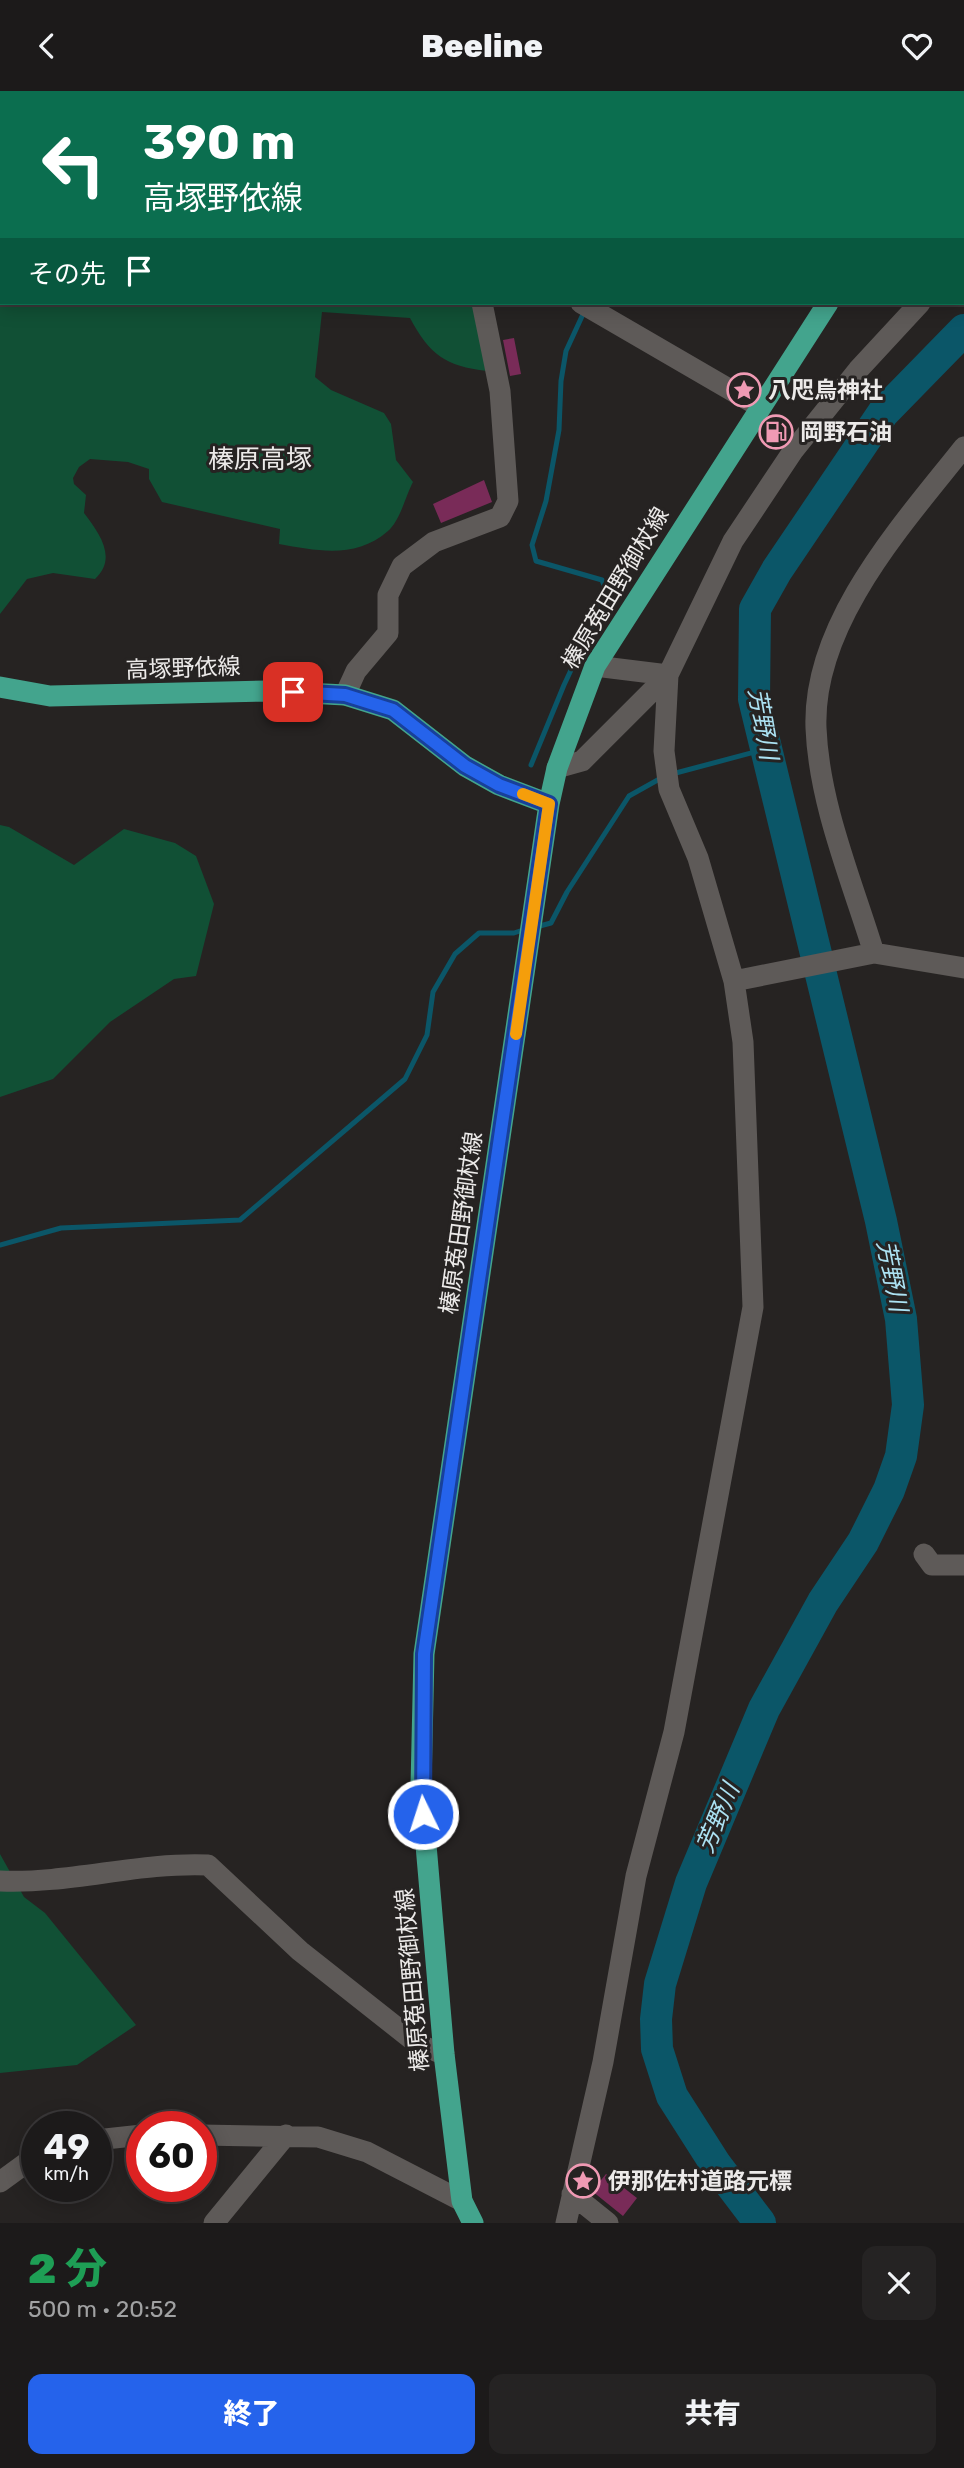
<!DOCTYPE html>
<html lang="ja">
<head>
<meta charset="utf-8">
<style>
	:root { --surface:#1c1a1a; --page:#252323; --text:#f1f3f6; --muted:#a0a1a2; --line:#3a3839; --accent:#2563eb }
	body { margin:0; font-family:Rubik,"Noto Sans JP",sans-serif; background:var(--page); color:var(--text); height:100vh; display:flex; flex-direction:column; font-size:26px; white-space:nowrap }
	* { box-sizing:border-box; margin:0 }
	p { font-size:23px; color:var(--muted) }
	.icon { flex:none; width:38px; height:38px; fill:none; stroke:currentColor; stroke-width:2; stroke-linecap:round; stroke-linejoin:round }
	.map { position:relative; height:2132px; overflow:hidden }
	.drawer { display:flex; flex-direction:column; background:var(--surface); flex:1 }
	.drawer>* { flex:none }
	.top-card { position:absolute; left:0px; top:0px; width:964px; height:214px; box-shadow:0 4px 18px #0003,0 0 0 2px var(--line); background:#0b6e4f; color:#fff; overflow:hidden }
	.speed { position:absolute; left:21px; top:2020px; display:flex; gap:14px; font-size:35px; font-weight:700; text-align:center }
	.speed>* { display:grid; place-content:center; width:91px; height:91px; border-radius:50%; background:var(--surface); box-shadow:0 4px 18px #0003,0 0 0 2px var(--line); line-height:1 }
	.speed small { font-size:18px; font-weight:400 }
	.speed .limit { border:10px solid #d22; background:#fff; color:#111 }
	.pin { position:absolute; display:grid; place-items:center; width:60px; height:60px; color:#fff; margin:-30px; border-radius:14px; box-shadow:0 4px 10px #0006 }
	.me { position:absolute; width:77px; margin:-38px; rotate:356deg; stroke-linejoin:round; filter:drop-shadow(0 0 5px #0008) }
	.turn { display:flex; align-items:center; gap:24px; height:147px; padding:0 28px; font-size:32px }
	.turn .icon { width:91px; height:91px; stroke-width:2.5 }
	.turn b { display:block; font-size:49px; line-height:60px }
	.then { display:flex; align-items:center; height:66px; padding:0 28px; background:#0003; gap:14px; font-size:26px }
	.round { display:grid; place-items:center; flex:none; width:74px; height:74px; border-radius:14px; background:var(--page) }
	.headline { display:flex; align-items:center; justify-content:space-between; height:119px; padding:0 28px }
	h1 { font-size:42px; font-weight:800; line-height:52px; color:#1e9e55 }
	.primary-button { display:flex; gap:14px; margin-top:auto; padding:14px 28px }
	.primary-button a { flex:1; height:80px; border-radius:14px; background:var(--accent); color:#fff; font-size:28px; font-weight:800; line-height:80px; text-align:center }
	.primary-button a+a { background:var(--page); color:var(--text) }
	header { display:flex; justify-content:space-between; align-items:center; height:91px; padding:0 28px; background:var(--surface); font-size:32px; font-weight:800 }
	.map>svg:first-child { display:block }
	.green { fill:#115035 }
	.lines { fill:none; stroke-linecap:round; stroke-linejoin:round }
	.stream { stroke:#0b5668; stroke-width:5 }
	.river { stroke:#0b5668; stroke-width:32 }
	.building { fill:#792b58 }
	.minor { stroke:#5e5a58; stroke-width:21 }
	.major { stroke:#43a48d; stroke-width:21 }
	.route-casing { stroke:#184099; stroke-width:18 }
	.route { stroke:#2563eb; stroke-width:12 }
	.slow { stroke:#f59e0b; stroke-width:12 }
	.labels { text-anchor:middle; stroke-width:6; stroke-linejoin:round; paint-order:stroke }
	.poi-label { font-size:23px; font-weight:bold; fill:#eceae9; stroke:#262322; text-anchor:start }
	.street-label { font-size:23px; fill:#eceae9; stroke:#262322 }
	.water-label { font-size:24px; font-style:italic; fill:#ace2f3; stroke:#262322 }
	.quarter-label { font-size:26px; fill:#eceae9; stroke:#262322 }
</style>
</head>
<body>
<header><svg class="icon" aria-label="back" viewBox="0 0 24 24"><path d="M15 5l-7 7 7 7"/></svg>Beeline<svg class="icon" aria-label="heart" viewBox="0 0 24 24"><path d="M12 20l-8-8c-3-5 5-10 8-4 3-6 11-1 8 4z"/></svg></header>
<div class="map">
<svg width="964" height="2132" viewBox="0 0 964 2132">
	<rect width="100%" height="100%" fill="#262322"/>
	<path class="green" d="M0,0L129,2H2V212H478L487,280C445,275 430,264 410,227L322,221L315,286L331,299L384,322L391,333L396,369L413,391C406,404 400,430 388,440C356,468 318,460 279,453L280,438L162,411L149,388V378L128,371L90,368L79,376L73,387L74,393L86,404L84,422C99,442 118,467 95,488L53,482L27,488L0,523Z
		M166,0H449L450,2H162Z
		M0,734L9,736L74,774L124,738L175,752L196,765L214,813L196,885L174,888L110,931L53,988L0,1006Z
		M0,1763L24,1806L45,1822L136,1934L77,1974L0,1982Z"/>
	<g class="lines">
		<path class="stream" d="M819,2L823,0
			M531,674L564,594L607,502L602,489L536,470L532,454L546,410L559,339L561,290L566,260L584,221
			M672,683L766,658
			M536,836L551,832L567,801L629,705L663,686
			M0,1154L61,1137L240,1129L405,988L427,944L433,901L455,863L479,842H514L526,838"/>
		<path class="river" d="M760,2132L716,2074L672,2005L657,1958L656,1928L660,1893L691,1792L764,1618L823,1511L863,1451L889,1399L901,1365L908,1314L901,1228L881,1130L754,608L755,518L777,479L883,322L964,239"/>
	</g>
	<path class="building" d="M514,247L521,283L510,285L503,249Z
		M484,389L492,411L441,432L433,413Z
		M606,2083L637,2107L623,2125L592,2100Z"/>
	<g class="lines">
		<path class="minor" d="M561,2L562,0
			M962,165L964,163
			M581,212L760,316
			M595,575L668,584
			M345,604L356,580L388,542V504L402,475L434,451L500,426L508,410L500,300L482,212
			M557,677L582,670L668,584
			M874,862C852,790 819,713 816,637C812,532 903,433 964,356
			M734,890L874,862L964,877
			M924,1463L932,1474H964
			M0,1790C70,1793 138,1771 208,1774L300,1860L419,1954L444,1963
			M201,2044L318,2046L367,2061L462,2110
			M96,2049L142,2044
			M0,2091L37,2064
			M572,2103L608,2132
			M214,2132L286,2044
			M566,2132L603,1971L636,1785L674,1641L753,1216L743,951L734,890L698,767L669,698L664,660L668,584L733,450L793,360L858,279L920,212"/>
		<path class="major" d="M962,84L964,83
			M0,596L50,605L267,600L345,604L393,619L465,675L499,694L549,713
			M473,2132L462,2110L444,1963L421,1696L424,1563L549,713L557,677L595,575L828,212"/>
	</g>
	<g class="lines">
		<defs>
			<path id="route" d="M293,601L345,604L393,619L465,675L499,694L549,713L424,1563L423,1723"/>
		</defs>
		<use href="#route" class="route-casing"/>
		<use href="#route" class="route"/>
		<path class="slow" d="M516,943L549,713L523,703"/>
	</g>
	<defs>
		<symbol id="sight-ring" viewBox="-11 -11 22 22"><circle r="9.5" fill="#262322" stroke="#f09ab4" stroke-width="1.5"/><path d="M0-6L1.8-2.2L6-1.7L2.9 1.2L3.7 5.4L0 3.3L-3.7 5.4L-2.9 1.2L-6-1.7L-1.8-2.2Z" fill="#f09ab4"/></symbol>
		<symbol id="fuel-ring" viewBox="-11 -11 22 22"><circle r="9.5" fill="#262322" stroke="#f09ab4" stroke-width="1.5"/><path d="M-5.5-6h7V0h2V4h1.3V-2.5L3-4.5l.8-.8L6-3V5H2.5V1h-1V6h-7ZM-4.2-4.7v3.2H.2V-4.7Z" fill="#f09ab4"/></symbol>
	</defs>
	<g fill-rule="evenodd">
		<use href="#sight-ring" x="725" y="280" width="38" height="38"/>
		<use href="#fuel-ring" x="757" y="322" width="38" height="38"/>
		<use href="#sight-ring" x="564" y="2071" width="38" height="38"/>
	</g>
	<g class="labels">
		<g class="poi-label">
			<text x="768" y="307">八咫烏神社</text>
			<text x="800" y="349">岡野石油</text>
			<text x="608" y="2098">伊那佐村道路元標</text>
		</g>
		<g class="street-label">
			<text transform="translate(615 497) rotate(-59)" y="8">榛原菟田野御杖線</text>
			<text transform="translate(183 577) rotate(-2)" y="8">高塚野依線</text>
			<text transform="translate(461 1132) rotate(-82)" y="8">榛原菟田野御杖線</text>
			<text transform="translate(412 1889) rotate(-95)" y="8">榛原菟田野御杖線</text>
		</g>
		<g class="water-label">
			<text transform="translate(763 633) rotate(80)" y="8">芳野川</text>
			<text transform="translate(892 1185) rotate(79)" y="8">芳野川</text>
			<text transform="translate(718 1727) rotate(-67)" y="8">芳野川</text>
		</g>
		<g class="quarter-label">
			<text x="260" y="377">榛原高塚</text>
		</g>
	</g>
</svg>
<div class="speed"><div>49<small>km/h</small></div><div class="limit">60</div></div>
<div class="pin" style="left:293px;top:601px;background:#d93025"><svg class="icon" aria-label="arrive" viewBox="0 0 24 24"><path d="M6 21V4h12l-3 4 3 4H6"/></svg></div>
<svg class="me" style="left:423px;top:1723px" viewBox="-20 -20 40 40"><circle r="17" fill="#2563eb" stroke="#fff" stroke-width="3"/><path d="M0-11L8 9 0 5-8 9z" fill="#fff"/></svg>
<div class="top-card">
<div class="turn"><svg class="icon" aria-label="left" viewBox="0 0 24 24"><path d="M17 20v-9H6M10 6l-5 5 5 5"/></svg><div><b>390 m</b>高塚野依線</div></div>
<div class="then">その先<svg class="icon" aria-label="arrive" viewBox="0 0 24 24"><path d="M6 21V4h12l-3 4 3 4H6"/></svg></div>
</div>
</div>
<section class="drawer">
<div class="headline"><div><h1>2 分</h1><p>500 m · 20:52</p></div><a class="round"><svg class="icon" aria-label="close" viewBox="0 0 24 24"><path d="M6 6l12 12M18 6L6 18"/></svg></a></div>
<div class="primary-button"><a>終了</a><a>共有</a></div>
</section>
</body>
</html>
